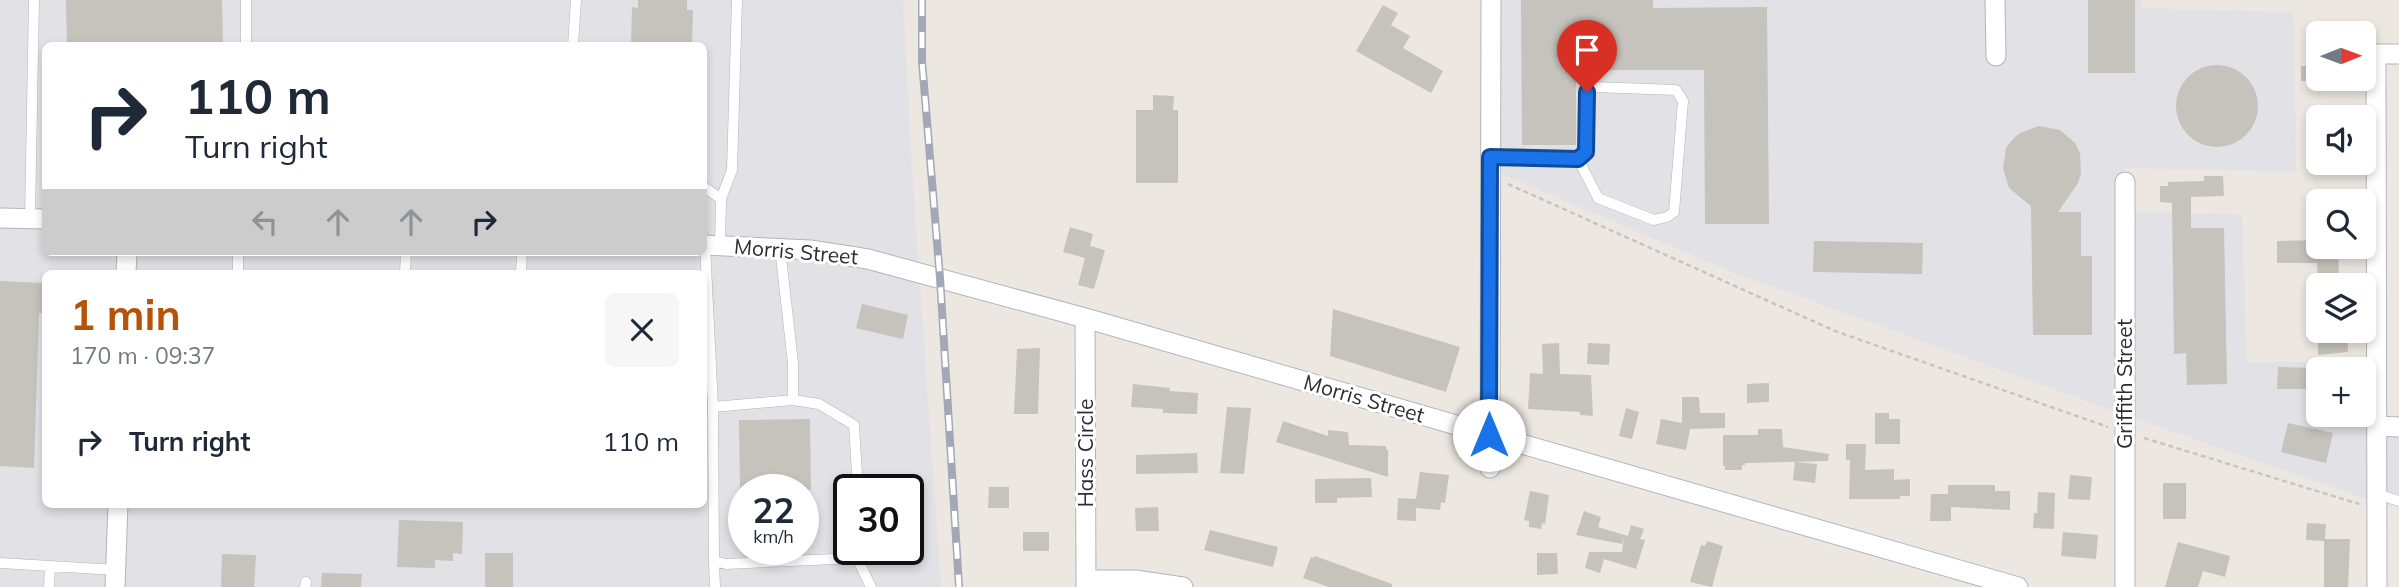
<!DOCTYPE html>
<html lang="en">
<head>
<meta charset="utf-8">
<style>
	:root { --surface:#fff; --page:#f6f6f7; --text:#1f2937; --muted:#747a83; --accent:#b45309 }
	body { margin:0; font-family:Mulish,sans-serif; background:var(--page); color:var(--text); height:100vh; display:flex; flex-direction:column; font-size:26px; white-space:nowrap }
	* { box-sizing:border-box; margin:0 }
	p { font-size:23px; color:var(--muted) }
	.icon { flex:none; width:38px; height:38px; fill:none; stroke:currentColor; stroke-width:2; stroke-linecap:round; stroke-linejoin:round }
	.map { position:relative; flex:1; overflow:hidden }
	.sheet { position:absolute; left:42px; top:270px; width:665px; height:238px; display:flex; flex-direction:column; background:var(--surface); border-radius:10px; box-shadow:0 4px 10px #0003 }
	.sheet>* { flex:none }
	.hud { position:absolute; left:42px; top:42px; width:665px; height:214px; border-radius:10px; box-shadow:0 4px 10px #0003; background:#fff; color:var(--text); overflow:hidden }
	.needle { width:46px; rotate:89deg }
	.fabs { position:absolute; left:2306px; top:21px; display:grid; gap:14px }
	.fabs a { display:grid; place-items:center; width:70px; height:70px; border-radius:10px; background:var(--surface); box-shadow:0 4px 10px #0003; font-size:35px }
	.speed { position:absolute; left:728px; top:474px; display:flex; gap:14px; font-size:35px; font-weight:700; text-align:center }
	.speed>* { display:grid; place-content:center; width:91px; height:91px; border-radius:50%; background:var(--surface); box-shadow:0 4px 10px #0003; line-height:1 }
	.speed small { font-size:18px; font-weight:400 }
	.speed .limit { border:4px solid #111; border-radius:10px; background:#fff; color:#111 }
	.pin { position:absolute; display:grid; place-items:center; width:60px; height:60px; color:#fff; margin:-72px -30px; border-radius:50% 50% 50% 0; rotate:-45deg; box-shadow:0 0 7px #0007 }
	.pin .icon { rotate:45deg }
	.me { position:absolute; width:77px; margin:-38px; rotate:0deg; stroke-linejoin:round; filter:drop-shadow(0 0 5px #0008) }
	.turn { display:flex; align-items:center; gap:24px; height:147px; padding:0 28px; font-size:32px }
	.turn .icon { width:91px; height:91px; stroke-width:2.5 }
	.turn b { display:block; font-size:49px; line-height:60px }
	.lanes { display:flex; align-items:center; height:66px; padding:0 28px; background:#0003; justify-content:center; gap:35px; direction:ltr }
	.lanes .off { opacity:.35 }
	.round { display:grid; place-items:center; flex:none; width:74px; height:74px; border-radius:10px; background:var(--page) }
	.head { display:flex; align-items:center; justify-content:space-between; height:119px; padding:0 28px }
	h1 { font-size:42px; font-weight:700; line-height:52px; color:var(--accent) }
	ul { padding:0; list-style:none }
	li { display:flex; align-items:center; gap:21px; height:105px; padding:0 28px }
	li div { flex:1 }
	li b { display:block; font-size:26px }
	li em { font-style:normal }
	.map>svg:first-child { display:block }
	.industrial { fill:#e2e1e6; fill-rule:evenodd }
	.building { fill:#c6c2bc }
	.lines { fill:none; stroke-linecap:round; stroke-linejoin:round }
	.service-casing { stroke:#b2b4bc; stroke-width:11 }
	.minor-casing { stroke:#b2b4bc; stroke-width:21 }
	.path { stroke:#c4c4c4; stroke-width:2.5; stroke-dasharray:5 3.5; stroke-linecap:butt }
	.service { stroke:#fff; stroke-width:10 }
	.minor { stroke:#fff; stroke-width:19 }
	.rail-casing { stroke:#a4a7b5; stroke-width:8 }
	.rail { stroke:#fff; stroke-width:5; stroke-dasharray:16; stroke-linecap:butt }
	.route-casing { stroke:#114b97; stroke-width:18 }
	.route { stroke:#1a73e8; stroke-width:12 }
	.labels { text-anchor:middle; stroke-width:6; stroke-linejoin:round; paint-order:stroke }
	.street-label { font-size:21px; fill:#2d2d2d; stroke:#fff }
</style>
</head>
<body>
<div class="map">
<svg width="2399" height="587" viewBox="0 0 2399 587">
	<rect width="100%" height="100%" fill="#ede7e1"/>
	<path class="industrial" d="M0,0H903L912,170L941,587H0ZM46,46H704V252H46ZM46,273H704V504H46ZM744,490H803V550H744ZM849,490H908V550H849Z
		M1491,0H2141L2142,8L2294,12L2296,172L2124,168L2126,212L2242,214L2247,362H2318L2319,415H2364V401L2377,402V426L2399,427V507L2369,500L2125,415L1729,271L1490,169Z"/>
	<path class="building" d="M66,0H222L223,46H67Z
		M638,0H687V10H693L692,46H631L632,7L638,8Z
		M1521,0H1653V8L1767,7L1769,224H1705L1704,70H1576V145H1522Z
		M2088,0H2135V73H2088Z
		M1383,5L1398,13L1391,25L1410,36L1403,48L1443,71L1431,93L1356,51Z
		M2176 106a41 41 0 1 1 82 0a41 41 0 1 1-82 0Z
		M2301,66H2319V81H2301Z
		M1153,95L1174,96L1173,110H1178V183H1136V110H1153Z
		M2039,126L2060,130L2075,143L2080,153L2081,173L2078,183L2058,212H2081V256H2092V335H2033L2031,206L2009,188L2003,168L2006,148L2012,140L2020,133Z
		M2204,176H2223L2224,196L2191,197V228H2224L2227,384L2187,385L2186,353L2174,354L2172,203L2160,202V186H2168V182L2204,181Z
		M1070,227L1093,234L1090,246L1105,250L1094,289L1078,285L1085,258L1063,252Z
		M2319,240V247H2338L2339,285H2318L2317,263H2277V241Z
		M1814,241L1923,243L1922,274L1813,272Z
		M0,281L44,283L42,313H39L34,468L0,466Z
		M862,304L908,315L903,339L856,328Z
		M1333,309L1460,347L1446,392L1330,356Z
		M2318,331H2347L2348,352L2318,355Z
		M1559,343L1560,374L1591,375L1593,416L1580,415V412L1528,409L1530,373L1543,374L1542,344Z
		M1588,343L1610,344L1609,365L1587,364Z
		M1040,348L1038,414H1014L1017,349Z
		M2278,367L2316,368V389H2277Z
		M1769,383V402L1747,403V384Z
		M1133,384L1170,388L1169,391L1198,393L1197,414L1163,413V409L1131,407Z
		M1682,397H1699L1700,413H1725V428L1690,429L1686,450L1656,444L1661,419L1682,423Z
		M1227,407L1251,408L1244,474L1220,473Z
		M1626,408L1639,412L1632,439L1619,436Z
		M1875,413H1889V419H1900V444H1875Z
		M810,419L811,490H740L739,420Z
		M1283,421L1328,436V430L1348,432L1349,445L1386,446V449L1388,450V477L1276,442Z
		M2288,423L2333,433L2326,463L2281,452Z
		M1758,429H1782L1783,447L1829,454L1828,461L1745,463V465H1742V470H1725V466H1723V435H1758Z
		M1846,444H1866L1865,470L1894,469V480L1910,479V496H1900V499H1849L1850,460H1846Z
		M1197,453L1198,473L1136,474V455Z
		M1795,462L1817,464L1815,483L1793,480Z
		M1420,472L1449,475L1445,503L1441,502L1440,510L1416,508V521L1397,520L1398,498L1416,499Z
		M2070,475L2092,477L2090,500L2068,499Z
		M1371,478L1372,497L1337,498V503H1315V479Z
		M2163,483H2186V519H2163Z
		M1948,485H1995V491H2010V510L1951,507V521H1930L1931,494H1948Z
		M989,487H1009V508H988Z
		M1530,491L1549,495L1545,524L1542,523L1541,529L1529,527V521L1524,520Z
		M2038,492L2055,493L2054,529L2033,528L2034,513H2037Z
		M1158,507L1159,531H1136L1135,508Z
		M1584,511L1601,517L1598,527L1628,536L1631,525L1644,529L1640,539L1645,540L1636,569L1604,559L1600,573L1585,568L1589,552H1622L1624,536L1622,544L1576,535Z
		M399,520L463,522L462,554L453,553V561L435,560V568L397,567Z
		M2307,523L2326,524L2325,539H2350L2348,587H2324V541L2306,540Z
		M1210,530L1278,547L1273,567L1204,550Z
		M1023,532H1049V551H1023Z
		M2063,532L2098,535L2096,559L2061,556Z
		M1707,541L1723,546L1712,587L1690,582L1701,545L1705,546Z
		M2178,542L2230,556L2225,577L2203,571L2198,587H2165Z
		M485,553H513V587H485Z
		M1537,553H1557L1558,574L1537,575Z
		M222,554L256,555L254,587H221Z
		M1315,556L1392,584V587H1329L1303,578L1311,557L1314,558Z
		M322,573L362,574L361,587H321Z"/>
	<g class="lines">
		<defs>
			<path id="service" d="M246,46V0
				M573,46L576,0
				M1490,157L1578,159L1585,152L1587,92L1594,87L1676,90L1683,101L1674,212L1667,217L1654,220L1598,198L1578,159
				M704,187L721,199L720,246
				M721,199L732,170L737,0
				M30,219L34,0
				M705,245L713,407L793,400V363L780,248
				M238,273V252
				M405,273L406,252
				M521,273L522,252
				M793,400L819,404L854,425L858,490
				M713,407L714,561L726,564L857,558V550
				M2377,494L2399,501
				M857,558L871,587
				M714,561L715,587
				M0,563L116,570
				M49,587L50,566
				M305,587L306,582"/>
			<path id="minor" d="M1995,0L1996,56
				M0,218L46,219
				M704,245L810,250L868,259L1085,318L2018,587
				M126,273L127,252
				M1085,318L1086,587
				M2377,426L2399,427
				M1490,468L1491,0
				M1086,580H1135L1183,587
				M115,587L118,504
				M2125,587V182
				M2377,587L2376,54H2399"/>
		</defs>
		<use href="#service" class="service-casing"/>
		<use href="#minor" class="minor-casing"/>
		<path class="path" d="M1508,184L1835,331L2108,427
			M2144,438L2359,504"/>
		<use href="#service" class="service"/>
		<use href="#minor" class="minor"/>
		<defs>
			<path id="rail" d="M922,0V61L940,278L959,587"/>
		</defs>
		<use href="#rail" class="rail-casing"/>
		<use href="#rail" class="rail"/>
	</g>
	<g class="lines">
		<defs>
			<path id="route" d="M1489,435L1490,157L1578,159L1586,152L1587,92"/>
		</defs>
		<use href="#route" class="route-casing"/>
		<use href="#route" class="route"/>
	</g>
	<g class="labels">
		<g class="street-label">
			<text transform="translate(796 252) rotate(5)" y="7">Morris Street</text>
			<text transform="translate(2125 384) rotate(-90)" y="7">Griffith Street</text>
			<text transform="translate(1364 399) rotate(16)" y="7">Morris Street</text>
			<text transform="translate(1086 453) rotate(-90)" y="7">Hass Circle</text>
		</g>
	</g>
</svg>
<div class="fabs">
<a><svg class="needle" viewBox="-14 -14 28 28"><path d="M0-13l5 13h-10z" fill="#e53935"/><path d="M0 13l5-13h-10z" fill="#747a83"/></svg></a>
<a><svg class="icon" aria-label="sound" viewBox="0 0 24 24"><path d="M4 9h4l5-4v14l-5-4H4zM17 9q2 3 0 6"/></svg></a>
<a><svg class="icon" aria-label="search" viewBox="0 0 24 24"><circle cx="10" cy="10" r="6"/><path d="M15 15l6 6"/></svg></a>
<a><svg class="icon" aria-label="layers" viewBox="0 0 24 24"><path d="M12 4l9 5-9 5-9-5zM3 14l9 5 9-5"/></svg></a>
<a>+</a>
</div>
<div class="speed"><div>22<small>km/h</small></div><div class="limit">30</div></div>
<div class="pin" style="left:1587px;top:92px;background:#d93025"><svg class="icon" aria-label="arrive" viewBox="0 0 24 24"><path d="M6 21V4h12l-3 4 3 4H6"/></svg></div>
<svg class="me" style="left:1489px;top:435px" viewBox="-20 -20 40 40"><circle r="19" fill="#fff"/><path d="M0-13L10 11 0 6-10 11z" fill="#1a73e8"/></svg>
<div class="hud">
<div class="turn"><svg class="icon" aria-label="right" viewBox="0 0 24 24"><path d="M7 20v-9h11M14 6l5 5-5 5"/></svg><div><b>110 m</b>Turn right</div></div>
<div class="lanes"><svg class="icon off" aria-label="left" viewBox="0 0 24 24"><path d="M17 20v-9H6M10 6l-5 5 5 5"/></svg><svg class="icon off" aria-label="ahead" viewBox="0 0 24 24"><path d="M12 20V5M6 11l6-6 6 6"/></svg><svg class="icon off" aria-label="ahead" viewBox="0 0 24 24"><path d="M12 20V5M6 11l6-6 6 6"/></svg><svg class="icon" aria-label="right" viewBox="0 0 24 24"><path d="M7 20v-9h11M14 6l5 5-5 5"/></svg></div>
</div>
<section class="sheet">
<div class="head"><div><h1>1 min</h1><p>170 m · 09:37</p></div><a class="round"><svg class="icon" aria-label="close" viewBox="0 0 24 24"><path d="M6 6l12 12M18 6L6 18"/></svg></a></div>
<ul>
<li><svg class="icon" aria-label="right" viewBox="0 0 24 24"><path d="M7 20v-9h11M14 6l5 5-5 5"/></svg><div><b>Turn right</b></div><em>110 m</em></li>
</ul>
</section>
</div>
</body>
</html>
